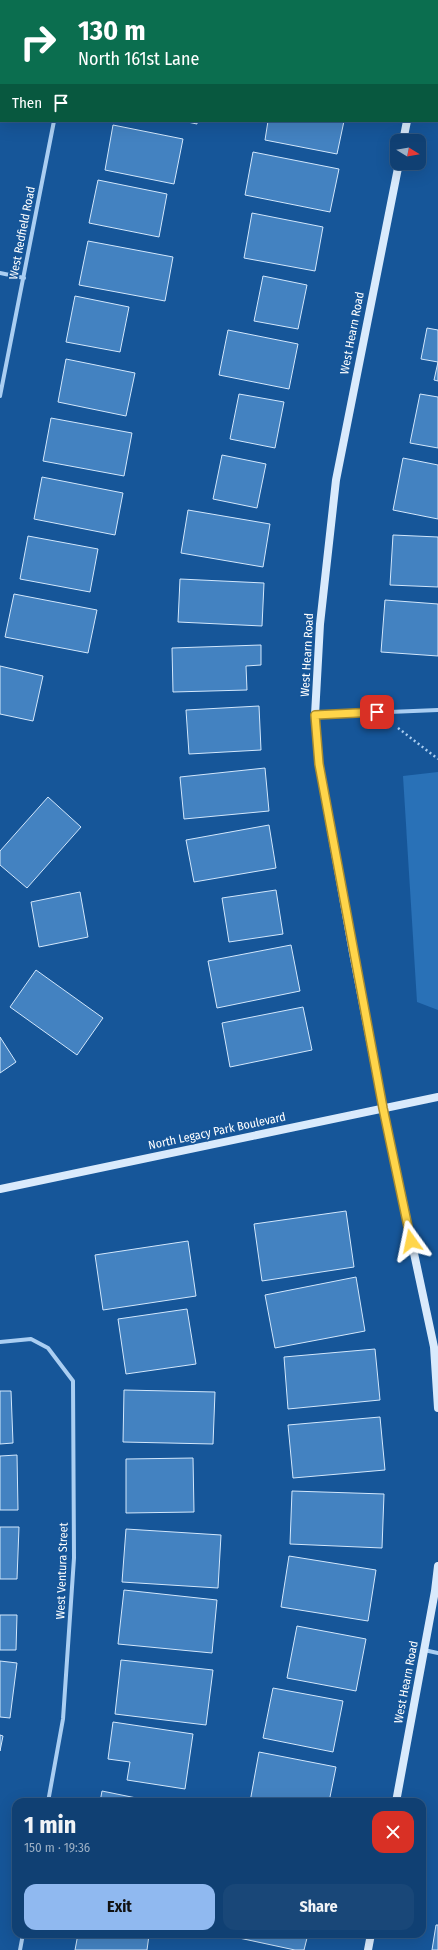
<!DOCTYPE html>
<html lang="en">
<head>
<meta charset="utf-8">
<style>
	:root { --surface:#104073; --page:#194778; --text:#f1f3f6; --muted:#9cafc4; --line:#305985; --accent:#90b9f0 }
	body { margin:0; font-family:"Fira Sans Condensed",sans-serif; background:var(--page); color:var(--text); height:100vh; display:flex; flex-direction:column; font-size:15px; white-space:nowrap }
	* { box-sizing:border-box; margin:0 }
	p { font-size:13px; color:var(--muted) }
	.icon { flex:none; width:22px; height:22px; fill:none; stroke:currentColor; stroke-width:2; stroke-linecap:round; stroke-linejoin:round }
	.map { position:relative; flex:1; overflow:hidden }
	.drawer { position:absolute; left:12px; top:1798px; width:414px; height:140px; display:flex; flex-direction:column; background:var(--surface); border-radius:12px; box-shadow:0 4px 16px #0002,0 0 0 1px var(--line) }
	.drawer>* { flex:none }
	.banner { position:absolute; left:0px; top:0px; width:438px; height:122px; box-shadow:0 4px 16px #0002,0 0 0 1px var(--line); background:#0b6e4f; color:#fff; overflow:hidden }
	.needle { width:26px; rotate:101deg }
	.controls { position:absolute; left:390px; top:134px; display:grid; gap:8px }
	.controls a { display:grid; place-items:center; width:36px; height:36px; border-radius:8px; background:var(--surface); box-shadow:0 4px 16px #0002,0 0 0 1px var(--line); font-size:20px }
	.pin { position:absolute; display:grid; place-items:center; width:34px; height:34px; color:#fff; margin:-17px; border-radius:8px; box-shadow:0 2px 6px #0006 }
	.me { position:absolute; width:44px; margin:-22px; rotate:348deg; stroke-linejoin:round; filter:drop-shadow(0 0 3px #0008) }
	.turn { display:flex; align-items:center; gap:14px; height:84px; padding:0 12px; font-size:18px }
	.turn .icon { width:52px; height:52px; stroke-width:2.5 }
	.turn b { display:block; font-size:28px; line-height:34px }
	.then { display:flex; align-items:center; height:38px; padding:0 12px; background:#0003; gap:8px; font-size:15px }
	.round { display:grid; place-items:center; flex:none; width:42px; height:42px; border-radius:12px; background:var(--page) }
	.head { display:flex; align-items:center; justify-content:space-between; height:68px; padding:0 12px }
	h1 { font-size:24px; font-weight:700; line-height:30px }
	.cta { display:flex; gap:8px; margin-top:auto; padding:8px 12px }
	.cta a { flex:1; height:46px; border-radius:12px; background:var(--accent); color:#111; font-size:16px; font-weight:700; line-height:46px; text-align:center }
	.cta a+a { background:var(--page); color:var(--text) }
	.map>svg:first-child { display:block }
	.green { fill:#2971b7 }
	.building { fill:#4382c1; stroke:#d2e7fc }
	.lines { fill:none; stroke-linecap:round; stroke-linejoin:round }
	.path { stroke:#aacef2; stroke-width:2.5; stroke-dasharray:2 3; stroke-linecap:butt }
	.street { stroke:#aacef2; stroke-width:4 }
	.secondary { stroke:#d9eafc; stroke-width:8 }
	.route-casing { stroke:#a68a30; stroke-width:10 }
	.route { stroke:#ffd54a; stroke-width:7 }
	.labels { text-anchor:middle; stroke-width:3.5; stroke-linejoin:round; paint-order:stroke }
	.street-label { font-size:12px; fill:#fff; stroke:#165699 }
</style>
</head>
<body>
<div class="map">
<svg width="438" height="1950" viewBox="0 0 438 1950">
	<rect width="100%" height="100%" fill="#165699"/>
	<path class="green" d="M438,772V1010L417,1002L403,776Z"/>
	<path class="building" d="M0,0H23L1,1V32Z
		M190,0H219V1Z
		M294,0H368L293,1Z
		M0,53H1V97H0Z
		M183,121H197V124Z
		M268,121H344L337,154L265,140Z
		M113,125L183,139L174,184L105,170Z
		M253,152L339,169L330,212L245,195Z
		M98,180L167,194L159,237L89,223Z
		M252,213L323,227L315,271L244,258Z
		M88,241L173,257L165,301L79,285Z
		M263,276L307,285L298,329L254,321Z
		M75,296L129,307L120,352L66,342Z
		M427,328L438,330V381L434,380L438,362L421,359Z
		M228,330L298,344L289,389L219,375Z
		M66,359L135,373L126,416L58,402Z
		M239,394L284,402L275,448L230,439Z
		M420,394L438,397V448L410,443Z
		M51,418L132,433L124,476L43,461Z
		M222,455L266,464L257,508L213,499Z
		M403,458L438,465V519L393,510Z
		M42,477L123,493L115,535L34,519Z
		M188,510L270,524L263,567L181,553Z
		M393,535L438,537V587L390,585Z
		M28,536L98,549L90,592L20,579Z
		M180,579L264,583L262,626L178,622Z
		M14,594L97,610L88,653L5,637Z
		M385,600L438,604V656L381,652Z
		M261,645V665L246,666L247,690L173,692L172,648Z
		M0,666L43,676L33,721L0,714Z
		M259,706L261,750L189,754L186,710Z
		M265,768L269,811L184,819L180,777Z
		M48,797L81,827L27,888L0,865V851Z
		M269,825L276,868L194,882L186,840Z
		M276,890L283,934L229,942L222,898Z
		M80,892L88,937L39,947L31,902Z
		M291,945L300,991L217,1008L208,961Z
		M36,970L103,1018L77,1055L10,1007Z
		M303,1007L312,1050L230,1067L222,1023Z
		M0,1037L16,1062L0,1073Z
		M346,1211L354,1267L262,1281L254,1224Z
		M188,1241L196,1296L103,1310L95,1255Z
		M356,1277L365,1331L275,1348L265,1295Z
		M187,1309L196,1364L126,1374L118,1319Z
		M375,1349L380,1400L288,1409L284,1357Z
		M124,1390L215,1392L213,1444L123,1442Z
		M0,1391H11L13,1443L0,1444Z
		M380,1417L385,1470L293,1478L288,1425Z
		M17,1455L18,1510H0V1456Z
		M193,1458L194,1512L126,1513V1459Z
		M292,1491L384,1494L382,1548L290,1544Z
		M0,1527H19L17,1579H0Z
		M126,1529L221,1535L218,1588L122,1582Z
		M289,1556L376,1570L368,1621L281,1607Z
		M124,1590L217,1600L212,1653L118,1644Z
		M0,1615H17L16,1650H0Z
		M297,1626L366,1639L356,1691L287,1678Z
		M121,1660L213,1670L206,1725L115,1714Z
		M0,1661L17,1663L10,1718L0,1717Z
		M273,1688L343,1701L333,1752L263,1738Z
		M113,1722L193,1734L185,1789L127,1780L130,1762L108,1759Z
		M0,1735L3,1736L0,1751Z
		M259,1752L336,1767L329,1802H250Z
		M102,1791L156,1802H100Z
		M436,1925H438V1950H432Z
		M78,1934H142L149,1935L147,1950H75Z
		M239,1934H308L304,1950H295L239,1938Z"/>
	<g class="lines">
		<path class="path" d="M398,728L438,759"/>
		<path class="street" d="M78,1V0
			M0,273L24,278
			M0,396L54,121
			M315,715L438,710
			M0,1342L31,1339L48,1348L73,1381L74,1558L63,1719L48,1802
			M424,1650L438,1653
			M20,1950L23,1934"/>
		<path class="secondary" d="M431,1V0
			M403,141L407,121
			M399,163L336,480L320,624L315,715L319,764L353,953L383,1108L434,1347L438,1408
			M0,1189L438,1097
			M396,1802L435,1591L438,1566
			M368,1950L371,1934"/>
	</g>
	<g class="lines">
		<defs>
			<path id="route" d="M377,712L315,715L319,764L383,1108L411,1241"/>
		</defs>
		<use href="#route" class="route-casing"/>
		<use href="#route" class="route"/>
	</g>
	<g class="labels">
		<g class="street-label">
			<text transform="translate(22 233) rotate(-79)" y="4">West Redfield Road</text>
			<text transform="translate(352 333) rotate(-79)" y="4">West Hearn Road</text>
			<text transform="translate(307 655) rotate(-87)" y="4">West Hearn Road</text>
			<text transform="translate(217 1131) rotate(-12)" y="4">North Legacy Park Boulevard</text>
			<text transform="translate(62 1571) rotate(-88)" y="4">West Ventura Street</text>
			<text transform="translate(406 1682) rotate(-79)" y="4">West Hearn Road</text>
		</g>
	</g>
</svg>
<div class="controls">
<a><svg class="needle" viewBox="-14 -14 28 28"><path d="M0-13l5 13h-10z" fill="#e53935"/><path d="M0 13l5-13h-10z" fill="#9cafc4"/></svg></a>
</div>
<div class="pin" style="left:377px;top:712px;background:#d93025"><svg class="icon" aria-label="arrive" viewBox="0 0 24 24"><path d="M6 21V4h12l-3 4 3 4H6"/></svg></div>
<svg class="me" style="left:411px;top:1241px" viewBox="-20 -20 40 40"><path d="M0-17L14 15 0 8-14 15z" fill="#ffd54a" stroke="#fff" stroke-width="4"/></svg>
<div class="banner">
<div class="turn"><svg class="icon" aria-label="right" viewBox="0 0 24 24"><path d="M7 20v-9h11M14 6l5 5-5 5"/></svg><div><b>130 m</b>North 161st Lane</div></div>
<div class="then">Then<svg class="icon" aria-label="arrive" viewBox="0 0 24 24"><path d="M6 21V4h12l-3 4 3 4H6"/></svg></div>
</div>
<section class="drawer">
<div class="head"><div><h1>1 min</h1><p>150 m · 19:36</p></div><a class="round" style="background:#d93025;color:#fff"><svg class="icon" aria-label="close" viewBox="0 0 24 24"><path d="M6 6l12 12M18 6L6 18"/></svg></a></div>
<div class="cta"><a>Exit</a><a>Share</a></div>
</section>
</div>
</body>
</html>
